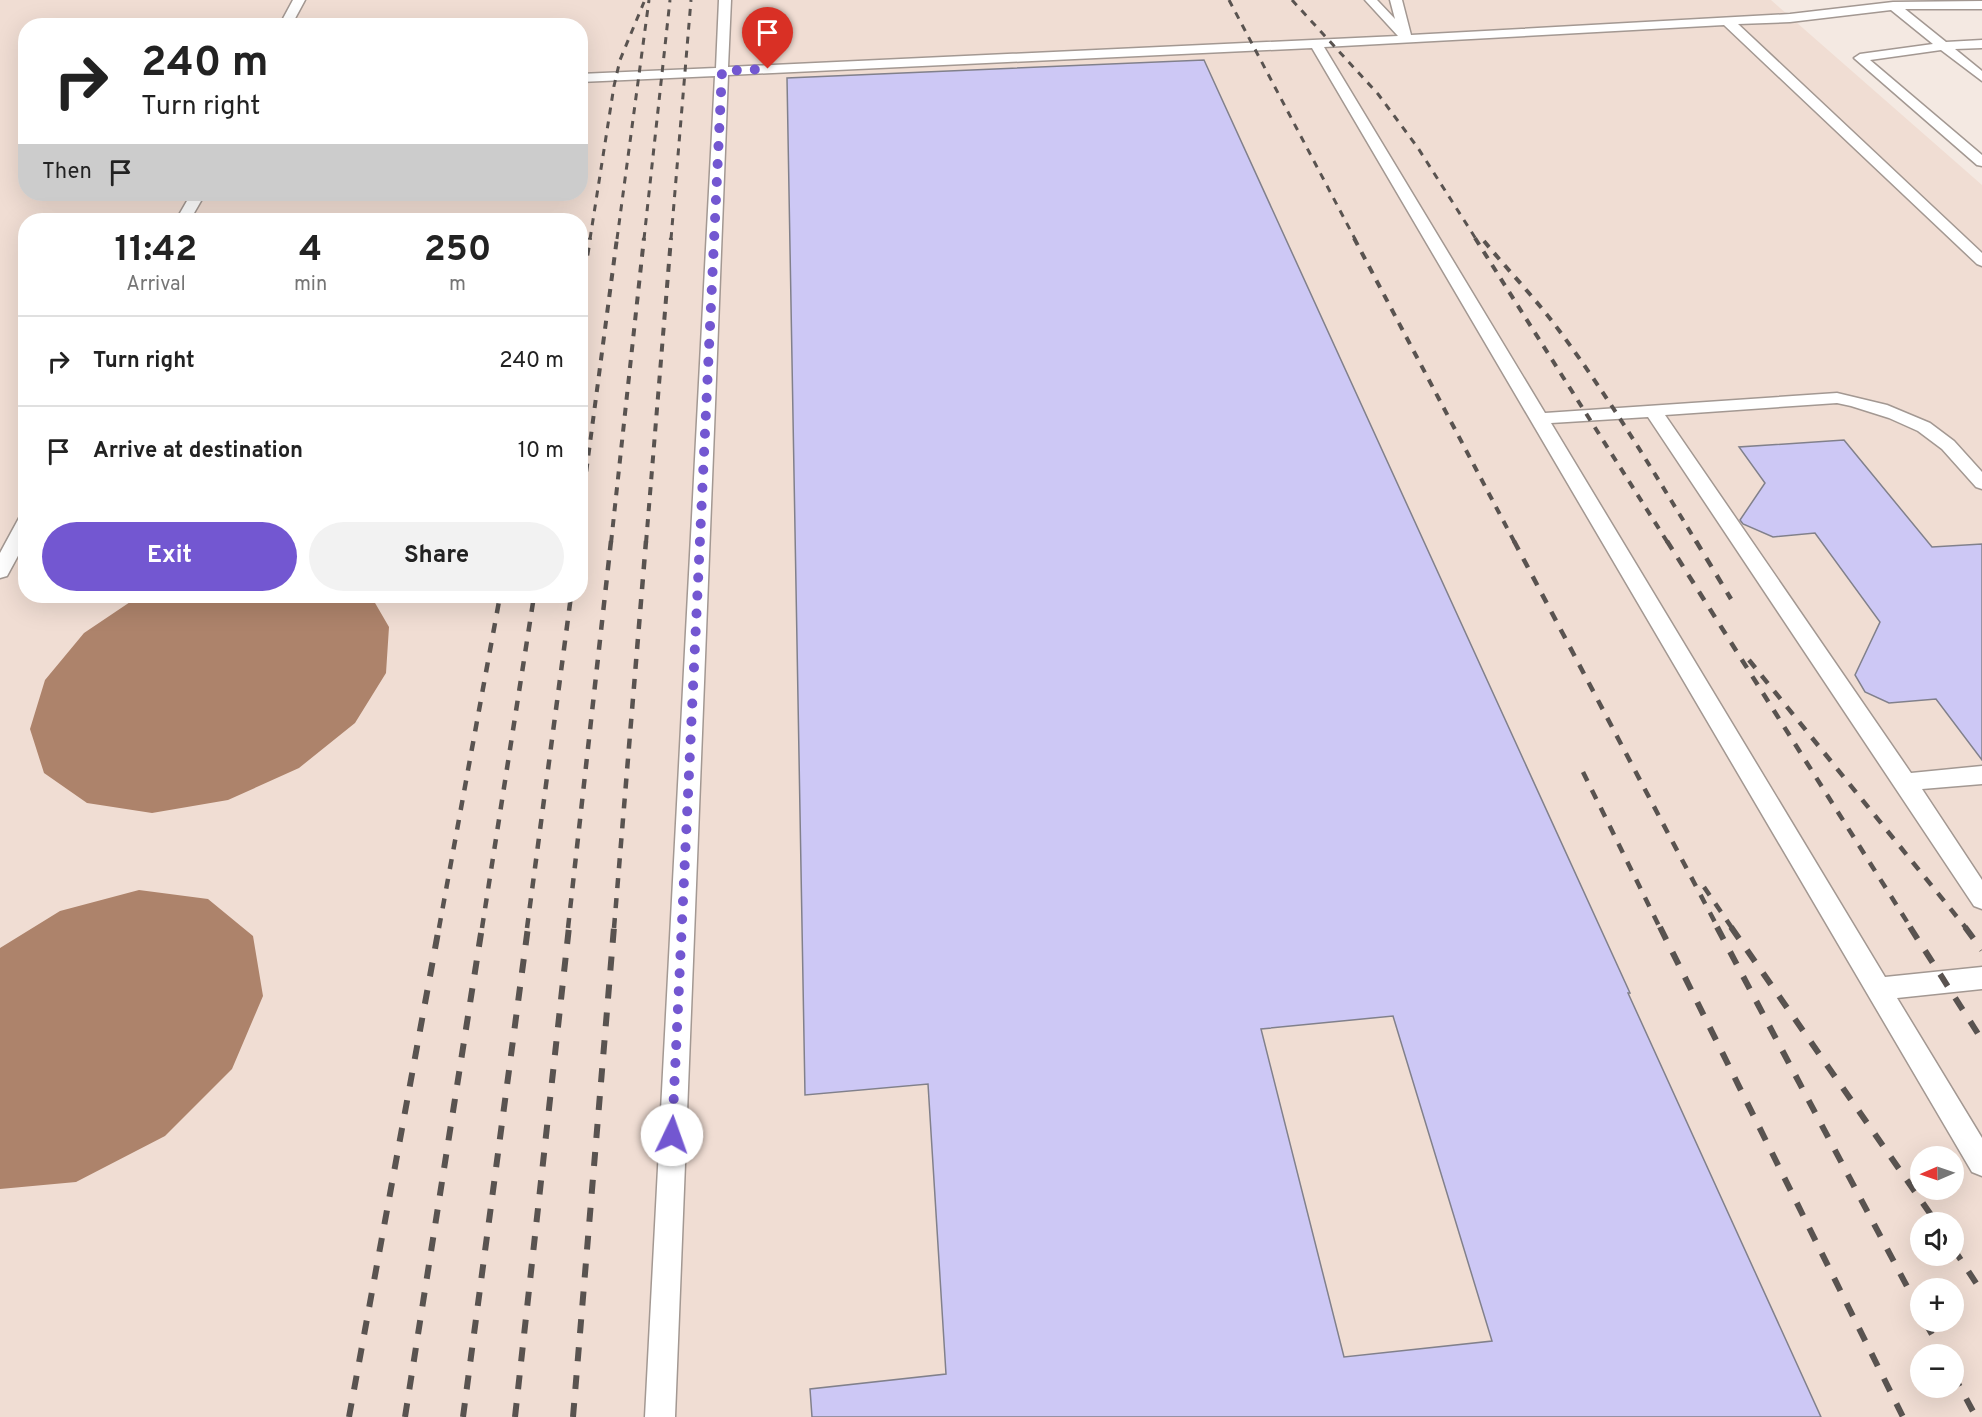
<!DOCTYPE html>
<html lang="en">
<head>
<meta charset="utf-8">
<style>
	:root { --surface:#fff; --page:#f2f2f2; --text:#222; --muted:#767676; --line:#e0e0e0; --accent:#7357d1 }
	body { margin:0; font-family:Overpass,sans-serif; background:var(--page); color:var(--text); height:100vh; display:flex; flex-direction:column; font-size:22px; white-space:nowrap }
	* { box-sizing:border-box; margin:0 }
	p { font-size:20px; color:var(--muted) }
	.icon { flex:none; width:33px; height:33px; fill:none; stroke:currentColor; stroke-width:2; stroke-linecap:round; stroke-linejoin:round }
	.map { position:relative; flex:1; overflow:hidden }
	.sheet { position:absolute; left:18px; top:213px; width:570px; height:390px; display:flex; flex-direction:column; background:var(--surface); border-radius:24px; box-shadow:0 6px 24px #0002 }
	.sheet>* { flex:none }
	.banner { position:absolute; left:18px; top:18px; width:570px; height:183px; border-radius:24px; box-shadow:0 6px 24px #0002; background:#fff; color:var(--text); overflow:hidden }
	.needle { width:39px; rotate:268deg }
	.tools { position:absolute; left:1910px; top:1146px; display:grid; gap:12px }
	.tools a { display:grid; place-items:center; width:54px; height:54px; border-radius:50%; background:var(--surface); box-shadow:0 6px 24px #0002; font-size:30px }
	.pin { position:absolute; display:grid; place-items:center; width:51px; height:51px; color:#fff; margin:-62px -26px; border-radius:50% 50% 50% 0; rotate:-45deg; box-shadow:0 0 6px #0007 }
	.pin .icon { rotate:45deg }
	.me { position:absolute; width:66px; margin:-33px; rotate:3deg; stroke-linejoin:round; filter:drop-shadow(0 0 4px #0008) }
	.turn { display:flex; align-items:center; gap:21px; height:126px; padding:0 24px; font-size:27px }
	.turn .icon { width:78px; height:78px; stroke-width:2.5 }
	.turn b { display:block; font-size:42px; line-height:51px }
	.then { display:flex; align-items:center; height:57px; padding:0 24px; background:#0003; gap:12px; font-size:22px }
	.eta { display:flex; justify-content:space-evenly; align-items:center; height:102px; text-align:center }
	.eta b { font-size:36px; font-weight:700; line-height:42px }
	.action { display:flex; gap:12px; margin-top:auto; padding:12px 24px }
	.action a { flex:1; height:69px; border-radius:36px; background:var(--accent); color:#fff; font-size:24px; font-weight:700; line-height:69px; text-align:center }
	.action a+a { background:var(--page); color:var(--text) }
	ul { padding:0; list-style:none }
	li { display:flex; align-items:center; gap:18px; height:90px; padding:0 24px; border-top:2px solid var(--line) }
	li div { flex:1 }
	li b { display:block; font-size:22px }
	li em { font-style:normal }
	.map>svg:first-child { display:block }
	.built { fill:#f0ddd3; fill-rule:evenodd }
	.water { fill:#ad836b }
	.building { fill:#cdc8f5; stroke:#81808b; stroke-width:1.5; fill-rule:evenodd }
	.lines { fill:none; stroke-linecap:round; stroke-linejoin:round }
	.service-casing { stroke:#a39892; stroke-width:3 }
	.service { fill:#fff; fill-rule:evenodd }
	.rail-far3 { stroke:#595350; stroke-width:3; stroke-dasharray:7 7; stroke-linecap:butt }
	.rail-far2 { stroke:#595350; stroke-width:4; stroke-dasharray:8 8; stroke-linecap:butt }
	.rail-far1 { stroke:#595350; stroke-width:4.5; stroke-dasharray:10 10; stroke-linecap:butt }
	.rail { stroke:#595350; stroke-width:6; stroke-dasharray:14 14; stroke-linecap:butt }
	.route { stroke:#7357d1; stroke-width:10; stroke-dasharray:0 18 }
</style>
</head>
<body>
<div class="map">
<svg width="1982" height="1417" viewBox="0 0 1982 1417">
	<rect width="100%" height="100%" fill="#f4e9e2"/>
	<path class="built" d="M0,0H1771L1982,185V1417H0ZM26,26H580V194H26ZM26,220H580V596H26ZM1920,1156H1953V1190H1920ZM1920,1222H1953V1256H1920ZM1920,1288H1953V1322H1920ZM1920,1354H1953V1388H1920Z"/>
	<path class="water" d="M139,596H371L389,627L386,673L355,723L299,768L228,800L152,813L87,803L44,773L30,729L45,680L84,633Z
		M139,890L208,899L253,936L263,996L232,1069L165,1136L76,1182L0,1189V948L60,911Z"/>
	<path class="building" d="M1204,60L1630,993H1628L1821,1417H812L810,1389L946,1374L928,1084L805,1095L787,78ZM1393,1016L1492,1341L1344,1357L1261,1029Z
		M1844,440L1932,547L1982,544V760L1936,699L1889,703L1865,692L1855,675L1880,622L1815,533L1773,537L1743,524L1740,520L1765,483L1739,447Z"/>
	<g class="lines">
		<defs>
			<path id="service" d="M293,0H305L291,26H279Z
				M719,0H731L728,67L1398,36L1365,0H1377L1395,19L1390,0H1402L1411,35L1790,14L1893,2L1982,1V9H1905L1946,42L1982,40V48L1955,49L1982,71V81L1941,50L1870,60L1982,155V166L1977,165L1854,58L1860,54L1933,44L1891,10L1790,22L1738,24L1982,253V266L1977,264L1724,25L1324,47L1545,413L1837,393L1887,405L1930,423L1954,441L1982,472V489L1976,487L1942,449L1918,431L1889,418L1851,406L1837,403L1665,415L1911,773L1982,766V784L1922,789L1982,880V909L1974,906L1648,417L1551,423L1885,977L1982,967V989L1897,998L1982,1138V1176L1972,1172L1312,48L728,75L675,1417H645L715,76L580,82V74L716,68Z
				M191,194H205L190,220H176Z
				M26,516V541L7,576L0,578V553L19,518Z"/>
		</defs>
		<use href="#service" class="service-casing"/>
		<use href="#service" class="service"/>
		<path class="rail-far3" d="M1229,0L1355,239
			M1292,0L1378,94L1418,148L1476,239
			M590,239L614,86L620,60L644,2
			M617,239L649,0
			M644,239L670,0
			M671,239L691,0"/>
		<path class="rail-far2" d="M1354,238L1515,543
			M1475,238L1668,543
			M1484,241C1507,269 1533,296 1555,325C1607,394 1652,469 1697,543
			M580,303L590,238
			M580,519L617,238
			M611,543L644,238
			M646,543L671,238"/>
		<path class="rail-far1" d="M1514,541L1718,928
			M1667,541L1911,928
			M1696,541L1731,599
			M1749,660L1966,928
			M1583,772L1660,928
			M1704,887L1732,928
			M439,928L500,596
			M482,928L534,596
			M527,928L571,596
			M568,928L611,541
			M614,928L646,541"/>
		<path class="rail" d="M1660,927L1903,1417
			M1717,927L1920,1311
			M1731,927L1936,1222
			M1910,927L1982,1040
			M1965,927L1982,950
			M1953,1248L1982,1292
			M1925,1322L1943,1354
			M1953,1374L1976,1417
			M349,1417L439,927
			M405,1417L482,927
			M463,1417L528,927
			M515,1417L569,927
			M573,1417L614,927"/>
	</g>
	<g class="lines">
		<path class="route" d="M672,1135L722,71L768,69"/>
	</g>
</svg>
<div class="tools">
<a><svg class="needle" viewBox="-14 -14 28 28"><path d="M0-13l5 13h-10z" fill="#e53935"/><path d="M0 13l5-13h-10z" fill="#767676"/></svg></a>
<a><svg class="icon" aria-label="sound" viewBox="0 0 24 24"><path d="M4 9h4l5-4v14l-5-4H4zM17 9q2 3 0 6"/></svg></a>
<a>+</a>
<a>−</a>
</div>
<div class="pin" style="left:768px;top:69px;background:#d93025"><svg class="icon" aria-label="arrive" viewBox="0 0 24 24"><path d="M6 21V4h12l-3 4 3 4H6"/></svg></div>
<svg class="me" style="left:672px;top:1135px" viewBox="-20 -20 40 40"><circle r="19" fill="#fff"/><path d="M0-13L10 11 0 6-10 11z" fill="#7357d1"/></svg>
<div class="banner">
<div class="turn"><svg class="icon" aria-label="right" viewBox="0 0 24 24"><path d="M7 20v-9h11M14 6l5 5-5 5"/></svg><div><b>240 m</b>Turn right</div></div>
<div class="then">Then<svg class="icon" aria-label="arrive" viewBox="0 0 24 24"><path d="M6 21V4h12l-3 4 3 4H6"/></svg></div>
</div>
<section class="sheet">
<div class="eta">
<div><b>11:42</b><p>Arrival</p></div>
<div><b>4</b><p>min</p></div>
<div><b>250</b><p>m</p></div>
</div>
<ul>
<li><svg class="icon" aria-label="right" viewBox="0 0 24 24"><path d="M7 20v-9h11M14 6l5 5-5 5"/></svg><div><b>Turn right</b></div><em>240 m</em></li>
<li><svg class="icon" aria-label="arrive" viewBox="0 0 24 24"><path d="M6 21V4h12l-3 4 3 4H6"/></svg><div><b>Arrive at destination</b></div><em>10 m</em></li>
</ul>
<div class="action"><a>Exit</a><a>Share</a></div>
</section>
</div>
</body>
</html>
